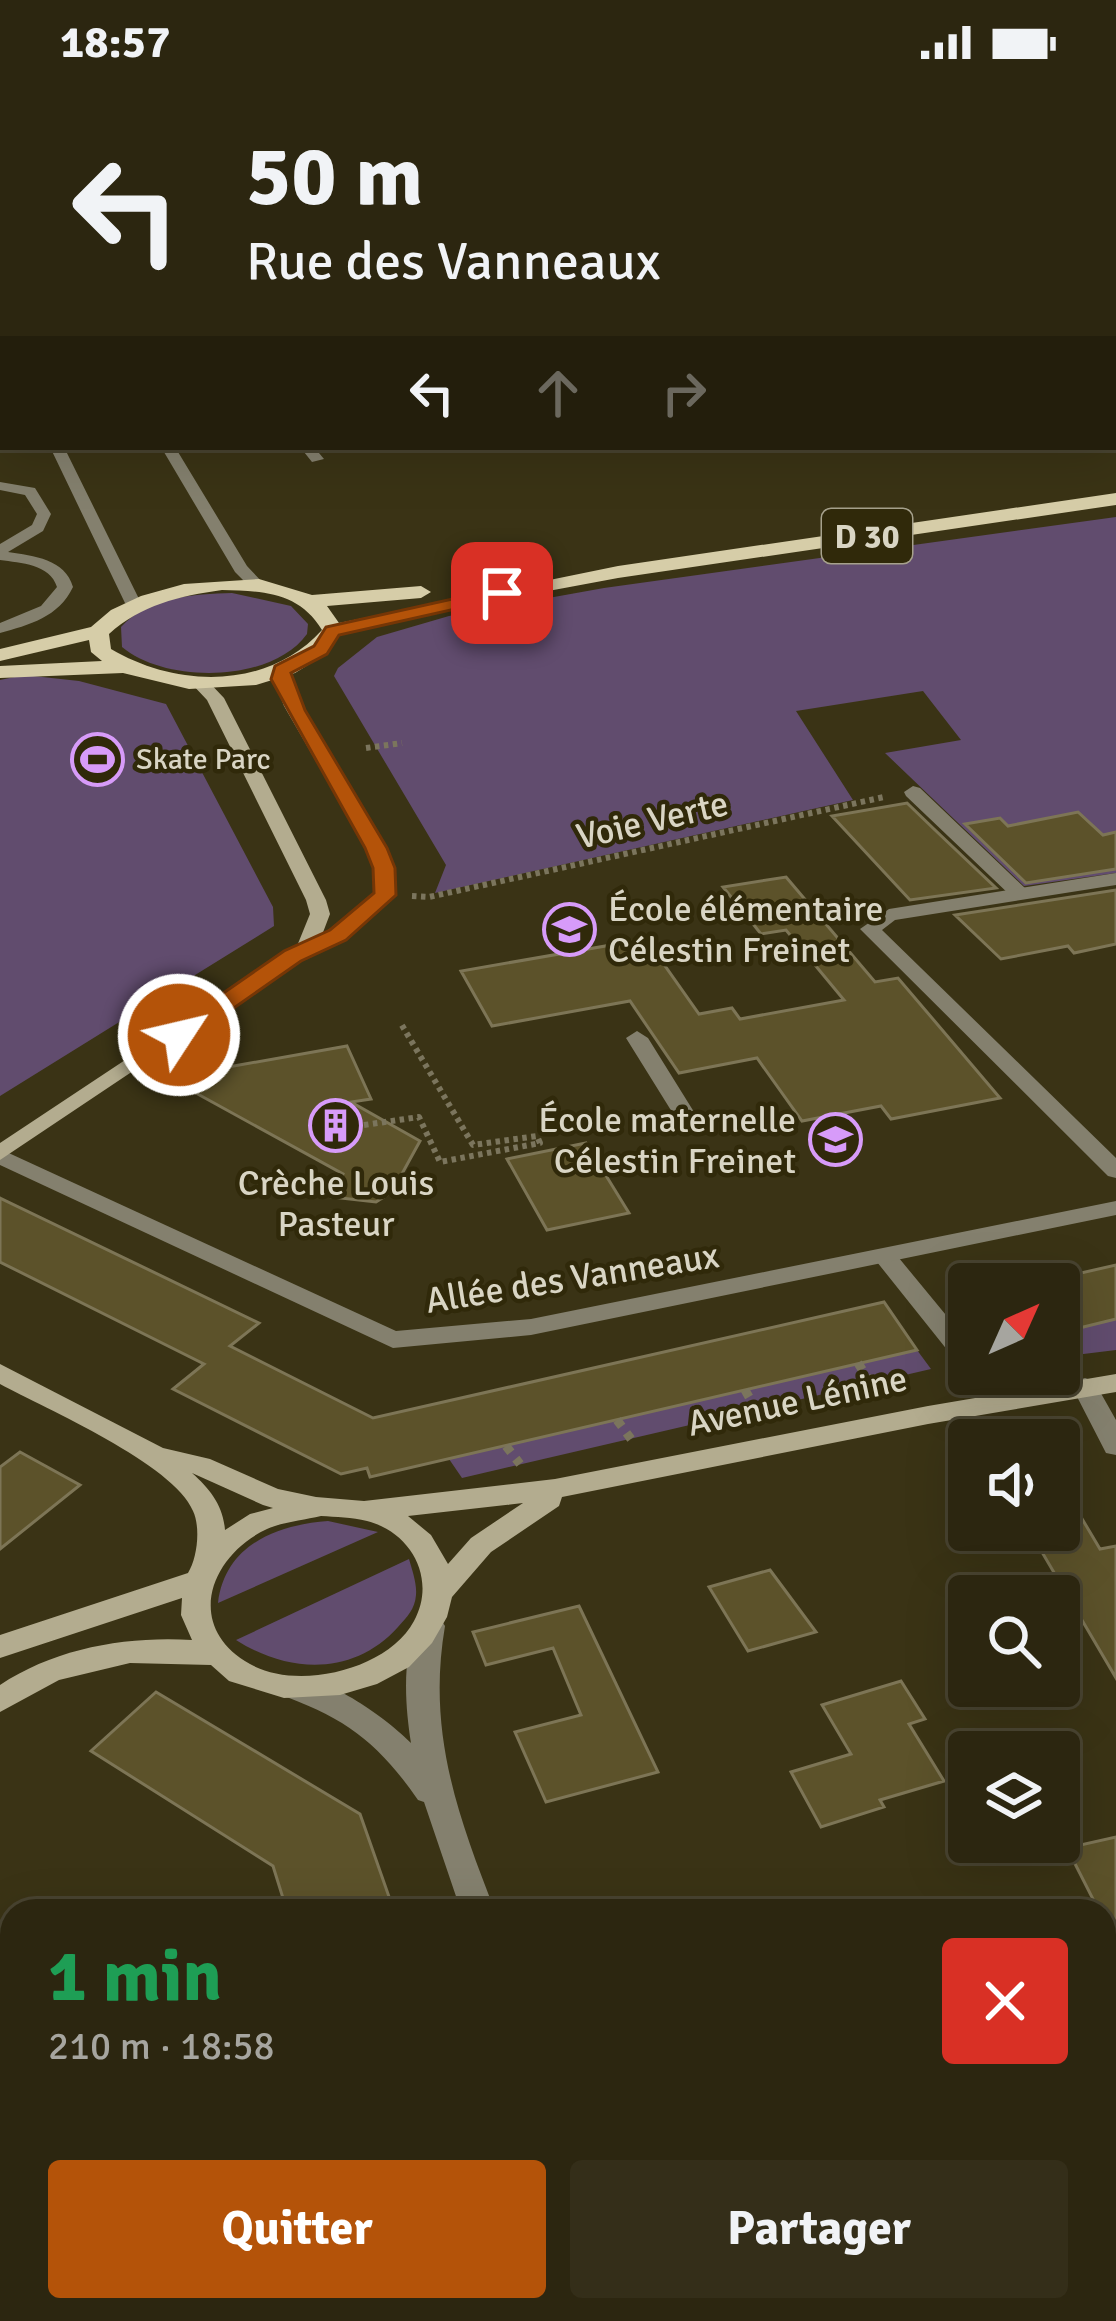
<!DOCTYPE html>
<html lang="fr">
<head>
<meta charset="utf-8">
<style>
	:root { --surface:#2c2610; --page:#342e19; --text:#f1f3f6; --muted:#a6a59f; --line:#484330; --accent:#b45309 }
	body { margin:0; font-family:Signika,sans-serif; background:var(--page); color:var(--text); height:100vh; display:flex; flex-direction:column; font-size:45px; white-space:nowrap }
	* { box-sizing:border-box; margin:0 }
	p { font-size:39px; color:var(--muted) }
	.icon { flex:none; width:66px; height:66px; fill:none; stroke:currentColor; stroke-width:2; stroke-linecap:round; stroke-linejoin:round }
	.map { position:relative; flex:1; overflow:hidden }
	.side { position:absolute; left:0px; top:1815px; width:1116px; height:423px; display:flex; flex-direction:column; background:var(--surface); border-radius:36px 36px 0 0; box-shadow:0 12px 48px #0002,0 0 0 3px var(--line) }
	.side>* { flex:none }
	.hud { position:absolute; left:0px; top:0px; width:1116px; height:366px; box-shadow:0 12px 48px #0002,0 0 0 3px var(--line); background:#2c2610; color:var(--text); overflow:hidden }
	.needle { width:78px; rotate:45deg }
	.buttons { position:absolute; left:948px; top:1179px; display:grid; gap:24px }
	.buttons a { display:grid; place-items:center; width:132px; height:132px; border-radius:12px; background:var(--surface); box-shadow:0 12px 48px #0002,0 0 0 3px var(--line); font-size:60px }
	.pin { position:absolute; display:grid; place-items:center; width:102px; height:102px; color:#fff; margin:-51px; border-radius:24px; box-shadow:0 6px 18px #0006 }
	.me { position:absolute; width:132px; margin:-66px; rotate:55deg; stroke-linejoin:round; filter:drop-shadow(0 0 9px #0008) }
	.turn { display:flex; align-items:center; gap:42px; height:252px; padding:0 48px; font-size:54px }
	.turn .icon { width:156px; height:156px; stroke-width:2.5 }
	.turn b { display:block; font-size:84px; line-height:102px }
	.lanes { display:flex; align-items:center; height:114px; padding:0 48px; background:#0003; justify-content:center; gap:60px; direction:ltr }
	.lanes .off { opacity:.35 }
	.round { display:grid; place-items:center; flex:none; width:126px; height:126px; border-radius:12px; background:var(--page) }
	.headline { display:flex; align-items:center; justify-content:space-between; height:204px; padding:0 48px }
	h1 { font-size:72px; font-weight:800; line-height:90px; color:#1e9e55 }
	.button { display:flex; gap:24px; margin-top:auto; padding:24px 48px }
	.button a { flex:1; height:138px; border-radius:12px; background:var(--accent); color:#fff; font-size:48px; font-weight:800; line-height:138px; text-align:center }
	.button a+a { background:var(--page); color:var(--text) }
	.status { display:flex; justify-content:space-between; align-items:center; height:84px; padding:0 60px; background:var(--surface); direction:ltr }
	.status svg { height:33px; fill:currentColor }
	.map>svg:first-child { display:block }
	.green { fill:#614c6e }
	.building { fill:#5c522a; stroke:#7d7556; stroke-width:3 }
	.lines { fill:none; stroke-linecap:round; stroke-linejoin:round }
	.path-far1 { stroke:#7b755d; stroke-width:6; stroke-dasharray:4.5 4.5; stroke-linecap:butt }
	.path { stroke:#7b755d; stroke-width:9; stroke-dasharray:8 8; stroke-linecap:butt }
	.lane { fill:#84806e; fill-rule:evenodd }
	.street { fill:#84806e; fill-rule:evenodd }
	.secondary { fill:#b3ac8f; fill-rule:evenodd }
	.primary { fill:#d6cda8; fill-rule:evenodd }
	.route { fill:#b45309; stroke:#753606; stroke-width:3 }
	.labels { text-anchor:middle; stroke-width:9; stroke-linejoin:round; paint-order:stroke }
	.far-poi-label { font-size:30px; fill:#d9d5c4; stroke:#30290a; text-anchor:start }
	.shield { fill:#30290a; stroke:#a6a18c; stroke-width:3 }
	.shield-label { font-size:33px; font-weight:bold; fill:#d9d5c4 }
	.street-label { font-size:36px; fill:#d9d5c4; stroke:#30290a }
	.poi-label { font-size:36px; fill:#d9d5c4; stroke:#30290a; text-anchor:start }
</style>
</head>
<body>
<div class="status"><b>18:57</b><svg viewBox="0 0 49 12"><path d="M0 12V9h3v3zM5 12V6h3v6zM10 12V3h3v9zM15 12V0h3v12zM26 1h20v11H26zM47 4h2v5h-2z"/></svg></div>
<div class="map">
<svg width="1116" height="2237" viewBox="0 0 1116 2237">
	<rect width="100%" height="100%" fill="#3a3315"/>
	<path class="green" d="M1116,433V789L1024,802L885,669L961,656L923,607L796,627L853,716L435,809L446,781L334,592L338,584L377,553L449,532L604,504Z
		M232,509L291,522L308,540L307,550C272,599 166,600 122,563L121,543C148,513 194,510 232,509Z
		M24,591L79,597L166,620L273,823L274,842L0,1012V596Z
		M1116,1235V1266L1059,1273V1249Z
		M917,1266L931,1285L462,1394L449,1375Z
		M328,1437L378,1448L218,1519C225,1461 276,1441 328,1437Z
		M409,1475C412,1486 417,1499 416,1511C415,1525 407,1533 398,1543C354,1592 289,1590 236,1556Z"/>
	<path class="building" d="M907,719L935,746L996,804L910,816L832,732Z
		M1078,728L1103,751L1116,748V785L1026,799L965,740L1000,734L1008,742Z
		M786,793L875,898L898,894L1000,1014L891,1035L881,1022L802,1037L757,974L679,989L630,917L492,942L461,887L646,855L699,930L732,924L740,935L844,916L786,846L761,850L723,803Z
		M1116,806V860L1074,869L1068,862L1001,875L955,831Z
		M347,962L371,1015L351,1018L420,1057L392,1108L376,1118L332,1113L343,1090L185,1003L217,985Z
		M586,1059L629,1129L547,1146L507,1075Z
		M0,1114L259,1239L230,1262L373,1334L884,1218L917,1266L370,1393L367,1384L341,1390L173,1305L204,1280L0,1178Z
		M1116,1181V1235L1059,1249V1194Z
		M20,1368L80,1401L0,1465V1383Z
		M1059,1396L1100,1465L1116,1462V1594L1029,1446H1059Z
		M770,1486L816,1548L748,1567L709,1503Z
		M579,1522L658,1688L546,1718L515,1648L581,1631L553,1564L486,1581L473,1548Z
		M901,1597L925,1635L909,1640L944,1697L880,1716L884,1723L821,1743L791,1688L851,1670L822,1621Z
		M156,1608L360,1730L394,1827H287L273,1782L91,1667Z
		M1116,1753V1861L1104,1827H1099L1067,1764Z"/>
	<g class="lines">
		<path class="path-far1" d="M366,664L402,659
			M412,812L429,813L884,713
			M364,1041L419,1033L440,1078L540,1059L537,1052L473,1061L400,938"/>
		<path class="path" d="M1059,1251L1079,1271
			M858,1279L870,1298
			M745,1306L756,1325
			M617,1336L631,1355
			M506,1362L520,1380"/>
		<path class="lane" d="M0,67H3V73H0Z
			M0,185H3V193H0Z
			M0,294H3V302H0Z
			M0,331H3V339H0Z
			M300,363H314L324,375L312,378Z
			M0,398L35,404L51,430L43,447L8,468C34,472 65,475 73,503C59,533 29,541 0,549V539L41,522L57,503C50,480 21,479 0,476V460L32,441L37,430L25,411L0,406Z
			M913,702L920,704L1026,805V813H1012L906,712L904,708Z
			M637,947L648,954L699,1036L696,1041L688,1043L677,1036L626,954Z
			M885,1165L894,1168L969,1259V1290H990L1002,1316L998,1322H980L964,1290L968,1284L960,1282L873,1173Z"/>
		<path class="street" d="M0,12H3V18H0Z
			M0,79L3,80V90L0,89Z
			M1113,169H1116V175H1113Z
			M1113,287L1116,288V297L1113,296Z
			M50,363H64L141,519L139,522L125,519Z
			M161,363H175L247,482L265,501L263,504H251L235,488Z
			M1116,789V801L895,836L882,846L1116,1074V1094L1108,1092L860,845L889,825Z
			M0,1065L396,1247L531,1235L1116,1117V1131L531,1251L393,1264L0,1081Z
			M1085,1294L1094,1297L1116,1336V1371L1106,1369L1072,1303L1076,1297Z
			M430,1531L440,1534L445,1542C427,1647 457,1730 495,1827H461L424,1718L418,1716C378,1658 344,1633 278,1610L274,1602L278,1594C315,1582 386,1633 411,1659C405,1621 401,1569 420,1534Z
			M610,2226H648L652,2237H614Z"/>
		<path class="secondary" d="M276,582L290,586C301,650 352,710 386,764L394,784L395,811L345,855L299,876L0,1076V1059L297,862L310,830L306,816L207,616L190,598L193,594H205L224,614L326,816L330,830L322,851L375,809L374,784L366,764L284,622L276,601Z
			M0,1280L163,1364L210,1375L278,1405L316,1413L364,1417L555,1395L928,1322L1116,1290V1308L928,1340L562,1413L559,1422L491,1468L452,1513L447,1533L432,1559L409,1583L377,1600L340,1611L284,1614L229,1597L211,1581L130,1579L59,1596L0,1628V1601C56,1564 126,1552 192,1556L181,1531L182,1514L0,1574V1551L188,1489C197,1475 201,1444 193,1427C174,1380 46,1325 0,1300ZM192,1389L263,1421L273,1424L250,1430L225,1446C223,1421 210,1405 192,1389ZM523,1419L471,1454L448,1480L431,1451L408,1432ZM321,1432C336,1433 352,1433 367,1437C411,1448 437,1495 414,1537C388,1586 297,1607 250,1580C184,1543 209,1472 267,1445C283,1438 304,1436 321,1432Z"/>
		<path class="primary" d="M1116,409V421L618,494L436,528L340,551L321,573L295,589L256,601L189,605L123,589L0,594V582L102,577L91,568L89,556L0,577V565L91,543L111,526L141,512L184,500L259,495L312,511L421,502L431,508L421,514L327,522L339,539L618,482ZM222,506C263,507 299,508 322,546C268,606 177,604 111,565L109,550C141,521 179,512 222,506Z"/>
	</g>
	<path class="route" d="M502,504L512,509L509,513L339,551L327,570L291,589L305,626L387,764L395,784L396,811L346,856L301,877L188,956H170L166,951L170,946L284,867L330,846L374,809L373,784L365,764L271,595L275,582L314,562L326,543Z"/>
	<defs>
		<symbol id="stadium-ring" viewBox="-11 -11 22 22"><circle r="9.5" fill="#30290a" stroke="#d79bf9" stroke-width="1.5"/><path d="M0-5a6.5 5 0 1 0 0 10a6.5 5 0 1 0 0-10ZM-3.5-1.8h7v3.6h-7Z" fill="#d79bf9"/></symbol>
		<symbol id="school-ring" viewBox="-11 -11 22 22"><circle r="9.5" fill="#30290a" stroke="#d79bf9" stroke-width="1.5"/><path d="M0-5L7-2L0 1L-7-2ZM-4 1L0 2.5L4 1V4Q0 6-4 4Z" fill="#d79bf9"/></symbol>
		<symbol id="building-ring" viewBox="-11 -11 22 22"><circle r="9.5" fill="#30290a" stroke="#d79bf9" stroke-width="1.5"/><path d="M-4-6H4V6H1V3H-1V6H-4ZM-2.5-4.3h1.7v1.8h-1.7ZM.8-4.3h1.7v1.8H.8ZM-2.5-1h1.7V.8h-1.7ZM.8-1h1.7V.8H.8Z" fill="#d79bf9"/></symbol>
	</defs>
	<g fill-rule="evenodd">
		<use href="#stadium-ring" x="68" y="646" width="59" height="59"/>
		<use href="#school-ring" x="540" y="816" width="59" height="59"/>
		<use href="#building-ring" x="306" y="1012" width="59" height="59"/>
		<use href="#school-ring" x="806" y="1026" width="59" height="59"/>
	</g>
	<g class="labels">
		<g class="far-poi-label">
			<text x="136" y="685">Skate Parc</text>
		</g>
		<rect class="shield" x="822" y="425" width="90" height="54" rx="9"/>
		<g class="shield-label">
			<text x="867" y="464">D 30</text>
		</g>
		<g class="street-label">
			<text transform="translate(652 735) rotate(-13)" y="13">Voie Verte</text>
			<text transform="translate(572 1193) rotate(-9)" y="13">Allée des Vanneaux</text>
			<text transform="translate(797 1316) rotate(-12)" y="13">Avenue Lénine</text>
		</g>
		<g class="poi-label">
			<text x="608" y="837">École élémentaire<tspan x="608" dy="41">Célestin Freinet</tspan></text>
			<text x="796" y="1048" text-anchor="end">École maternelle<tspan x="796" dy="41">Célestin Freinet</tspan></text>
			<text x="336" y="1111" text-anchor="middle">Crèche Louis<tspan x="336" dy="41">Pasteur</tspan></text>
		</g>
	</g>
</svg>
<div class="buttons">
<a><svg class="needle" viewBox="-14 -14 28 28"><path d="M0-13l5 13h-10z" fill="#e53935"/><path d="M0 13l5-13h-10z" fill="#a6a59f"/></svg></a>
<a><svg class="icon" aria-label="sound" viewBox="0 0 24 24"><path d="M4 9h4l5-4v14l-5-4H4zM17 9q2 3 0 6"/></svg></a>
<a><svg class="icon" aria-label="search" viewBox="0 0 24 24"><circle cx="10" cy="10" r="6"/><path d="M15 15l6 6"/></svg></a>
<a><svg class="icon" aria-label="layers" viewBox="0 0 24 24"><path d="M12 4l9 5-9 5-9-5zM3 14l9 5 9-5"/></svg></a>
</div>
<div class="pin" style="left:502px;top:509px;background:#d93025"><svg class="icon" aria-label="arrive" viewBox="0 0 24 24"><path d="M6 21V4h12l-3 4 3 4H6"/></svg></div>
<svg class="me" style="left:179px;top:951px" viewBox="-20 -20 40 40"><circle r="17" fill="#b45309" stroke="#fff" stroke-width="3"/><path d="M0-11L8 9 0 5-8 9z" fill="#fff"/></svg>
<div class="hud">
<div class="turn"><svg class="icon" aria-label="left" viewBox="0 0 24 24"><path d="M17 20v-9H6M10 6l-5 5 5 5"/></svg><div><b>50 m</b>Rue des Vanneaux</div></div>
<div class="lanes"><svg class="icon" aria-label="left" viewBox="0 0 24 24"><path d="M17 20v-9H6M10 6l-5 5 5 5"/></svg><svg class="icon off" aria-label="ahead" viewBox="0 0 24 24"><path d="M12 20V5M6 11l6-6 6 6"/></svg><svg class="icon off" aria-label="right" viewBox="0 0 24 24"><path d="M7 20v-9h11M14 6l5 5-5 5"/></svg></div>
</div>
<section class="side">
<div class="headline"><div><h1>1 min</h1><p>210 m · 18:58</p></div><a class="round" style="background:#d93025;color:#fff"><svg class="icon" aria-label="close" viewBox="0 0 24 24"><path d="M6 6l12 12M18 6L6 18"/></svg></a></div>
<div class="button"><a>Quitter</a><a>Partager</a></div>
</section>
</div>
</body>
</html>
